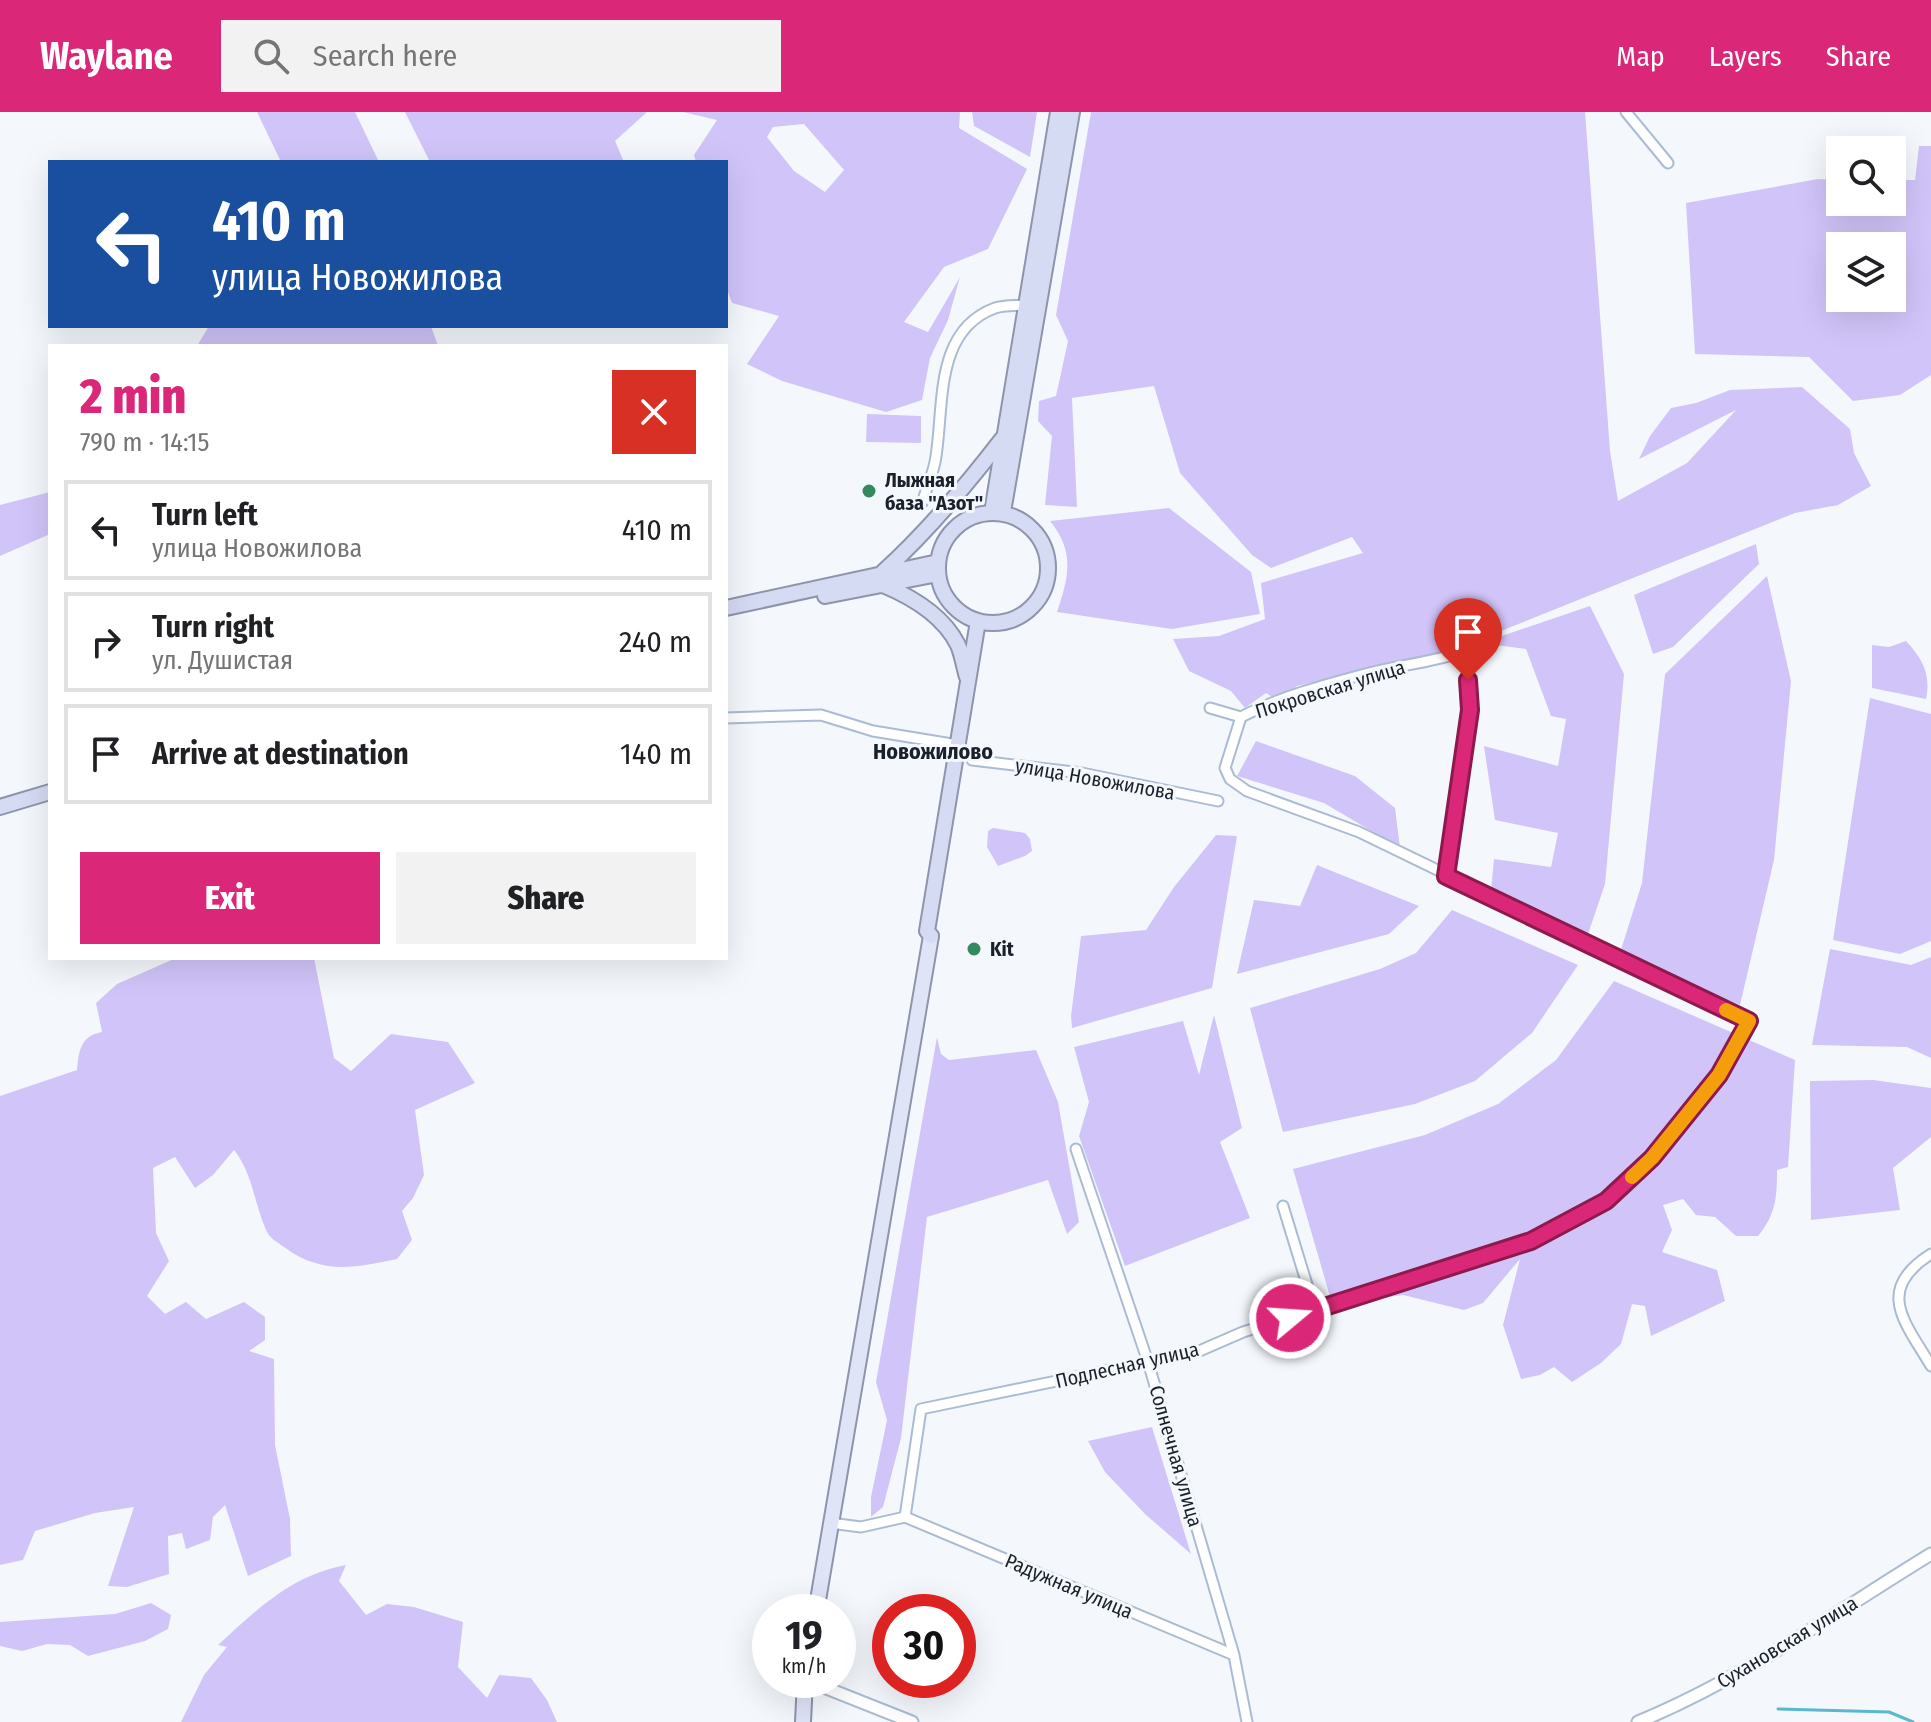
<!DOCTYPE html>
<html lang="en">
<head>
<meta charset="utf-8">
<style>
	:root { --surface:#fff; --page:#f2f2f2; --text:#202124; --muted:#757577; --line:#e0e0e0; --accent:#db2777 }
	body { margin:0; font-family:"Fira Sans Condensed",sans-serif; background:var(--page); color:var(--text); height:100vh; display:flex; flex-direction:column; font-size:30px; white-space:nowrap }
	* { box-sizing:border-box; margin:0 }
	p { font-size:26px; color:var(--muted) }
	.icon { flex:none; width:44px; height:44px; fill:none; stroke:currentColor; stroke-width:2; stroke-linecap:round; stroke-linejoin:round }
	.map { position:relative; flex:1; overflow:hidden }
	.drawer { position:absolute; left:48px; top:232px; width:680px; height:616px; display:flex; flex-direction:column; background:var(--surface); border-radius:0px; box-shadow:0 8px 32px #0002 }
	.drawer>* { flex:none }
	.top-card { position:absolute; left:48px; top:48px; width:680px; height:168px; border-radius:0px; box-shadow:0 8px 32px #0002; background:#1a4fa0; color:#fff; overflow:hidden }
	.buttons { position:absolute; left:1826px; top:24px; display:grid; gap:16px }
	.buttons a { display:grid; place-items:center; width:80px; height:80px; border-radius:0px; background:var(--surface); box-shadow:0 8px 32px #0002; font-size:40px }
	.speed { position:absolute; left:752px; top:1482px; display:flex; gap:16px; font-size:40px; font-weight:700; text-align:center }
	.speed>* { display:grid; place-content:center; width:104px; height:104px; border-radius:50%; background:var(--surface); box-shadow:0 8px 32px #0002; line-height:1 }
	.speed small { font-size:20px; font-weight:400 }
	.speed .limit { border:12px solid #d22; background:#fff; color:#111 }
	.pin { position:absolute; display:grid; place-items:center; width:68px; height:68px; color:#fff; margin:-82px -34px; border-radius:50% 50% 50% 0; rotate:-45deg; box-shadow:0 0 8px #0007 }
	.pin .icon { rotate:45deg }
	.me { position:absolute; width:88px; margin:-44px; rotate:72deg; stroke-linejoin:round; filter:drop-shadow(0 0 6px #0008) }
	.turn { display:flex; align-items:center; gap:28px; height:168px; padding:0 32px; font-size:36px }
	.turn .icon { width:104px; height:104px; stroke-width:2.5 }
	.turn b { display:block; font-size:56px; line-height:68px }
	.round { display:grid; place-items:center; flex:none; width:84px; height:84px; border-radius:0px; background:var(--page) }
	.overview { display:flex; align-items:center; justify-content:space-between; height:136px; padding:0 32px }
	h1 { font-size:48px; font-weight:800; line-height:60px; color:var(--accent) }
	.primary-button { display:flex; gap:16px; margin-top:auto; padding:16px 32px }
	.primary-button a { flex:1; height:92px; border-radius:0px; background:var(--accent); color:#fff; font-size:32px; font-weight:800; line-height:92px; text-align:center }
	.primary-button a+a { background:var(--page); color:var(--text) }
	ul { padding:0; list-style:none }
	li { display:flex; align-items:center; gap:24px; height:100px; margin:0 16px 12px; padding:0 16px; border:4px solid var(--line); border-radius:0px }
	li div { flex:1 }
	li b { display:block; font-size:30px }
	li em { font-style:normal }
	header { display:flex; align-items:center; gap:48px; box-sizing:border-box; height:112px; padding:0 40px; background:var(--accent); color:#fff }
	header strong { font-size:38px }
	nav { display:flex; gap:44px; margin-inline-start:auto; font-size:28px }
	.search { width:560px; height:72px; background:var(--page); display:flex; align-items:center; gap:20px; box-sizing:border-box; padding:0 28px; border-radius:0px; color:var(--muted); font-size:30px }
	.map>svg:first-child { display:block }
	.green { fill:#d1c4f9; fill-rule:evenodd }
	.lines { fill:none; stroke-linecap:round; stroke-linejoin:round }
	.stream { stroke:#59b7d0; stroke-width:3 }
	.minor-casing { stroke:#abbbd1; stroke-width:13 }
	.tertiary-casing { stroke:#abbbd1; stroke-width:15 }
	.primary-casing { stroke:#8e94ab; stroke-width:18 }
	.trunk-casing { stroke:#8e94ab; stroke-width:18 }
	.minor { stroke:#fff; stroke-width:9 }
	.tertiary { stroke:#fff; stroke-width:11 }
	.primary { stroke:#e0e4f7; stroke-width:14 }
	.trunk { stroke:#d6dbf4; stroke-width:14 }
	.route-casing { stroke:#8e194d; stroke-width:20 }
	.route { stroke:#db2777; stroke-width:14 }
	.slow { stroke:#f59e0b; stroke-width:14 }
	.poi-dot { fill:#338a5e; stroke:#f4f8fd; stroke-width:3 }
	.labels { text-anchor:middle; stroke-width:6; stroke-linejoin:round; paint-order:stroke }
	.poi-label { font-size:20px; font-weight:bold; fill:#1b212a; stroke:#f4f8fd; text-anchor:start }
	.street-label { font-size:20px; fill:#1b212a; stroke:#f4f8fd }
	.neighbourhood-label { font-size:22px; font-weight:bold; fill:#1b212a; stroke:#f4f8fd }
</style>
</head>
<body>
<header>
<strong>Waylane</strong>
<div class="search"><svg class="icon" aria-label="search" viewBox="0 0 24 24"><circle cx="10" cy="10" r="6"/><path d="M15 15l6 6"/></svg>Search here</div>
<nav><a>Map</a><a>Layers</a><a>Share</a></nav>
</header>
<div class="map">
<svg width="1931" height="1610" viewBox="0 0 1931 1610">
	<rect width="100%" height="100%" fill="#f4f8fd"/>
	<path class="green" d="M257,0H355L379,50H281Z
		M405,0H647L615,29L624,50H430Z
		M683,0H960L959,16L1027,57L988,137L944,155L904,210L928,220L960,165L948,208L930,246L922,288L886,300L782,269L747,252L779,204L732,191L726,175V50H696L694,43L717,8ZM804,12L844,58L825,80L794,59L767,25L773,15Z
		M972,0H1037L1030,45L974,14Z
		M1091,0H1585L1610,339L1618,389L1687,351L1736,298L1639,347L1650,324L1671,296L1696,291L1730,278L1802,275L1850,317L1854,341L1871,374L1838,393L1795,401L1436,545L1407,547L1297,574L1280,590L1266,581L1245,596L1231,579L1189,559L1173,527L1219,524L1265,507L1261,471L1363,441L1352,425L1271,456L1252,443L1180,361L1154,274L1072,286L1077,395L1045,393L1052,324L1038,309L1039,289L1056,284L1068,229L1056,203Z
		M1919,34H1931V263L1900,283L1853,289L1809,245L1695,242L1686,91L1818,67L1840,68V90H1892V68H1915ZM1840,134H1892V186H1840Z
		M209,214H431L438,234H197Z
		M867,302L921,304V331L866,330Z
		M50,380V422L0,444V393Z
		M1169,396L1251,460L1260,502L1172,517L1057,500C1069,464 1075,440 1050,409Z
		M1756,432L1759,452L1673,535L1653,542L1634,483Z
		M1767,464L1791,569L1774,748L1740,893L1619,844L1642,771L1665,562Z
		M1590,494L1624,562L1605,772L1586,828L1490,789L1494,747L1551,755L1558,721L1495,708L1484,634L1558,654L1566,607L1551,604L1526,537L1481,531Z
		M1906,529C1923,547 1931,563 1926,587L1872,576V533L1889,535Z
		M1870,586L1931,602V829L1900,842L1833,828Z
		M1256,629L1355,664L1395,696L1400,736L1324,691L1237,664Z
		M993,716L1025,721L1030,727L1032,739L1025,744L998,754L987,735L988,719Z
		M1216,723L1237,724L1212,876L1072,916L1071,904L1081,824L1146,818L1174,775Z
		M1317,753L1419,794L1389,822L1237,862L1254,788L1300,794Z
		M1452,798L1578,853L1532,921L1475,969L1415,992L1283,1020L1250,896L1380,857L1416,841Z
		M1830,837L1911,853L1931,845V946L1907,935L1812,933Z
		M176,846H314L334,946L351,959L391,922L448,930L475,971L415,998L424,1063L413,1086L402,1099L412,1128L397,1147C354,1156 322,1163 284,1135C277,1130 269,1126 266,1118C254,1091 253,1062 234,1038L213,1063L195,1076L175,1045L153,1056L156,1121L169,1149L147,1184L165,1202L186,1190L206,1207L244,1190L265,1205V1228L249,1239L274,1247L275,1333L290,1407L291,1444L248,1464L225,1393L213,1405L210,1428L186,1437L182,1421L168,1424L169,1462L127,1475L108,1474L134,1395L95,1401L35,1419L23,1448L0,1453V984L77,958C79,939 80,924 102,920L96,891L117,872Z
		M1614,869L1795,948L1788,1055L1777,1058C1777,1085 1776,1102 1758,1124H1736L1715,1105L1696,1103L1683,1087L1663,1093L1672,1118L1662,1140L1717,1158L1725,1189L1651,1224L1645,1194L1632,1192L1621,1232L1601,1251L1572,1270L1554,1255L1540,1263L1521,1267L1503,1213L1520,1147L1483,1191L1464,1198L1403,1183L1360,1189L1331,1188L1293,1057L1425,1023L1498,992L1556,948Z
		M1214,903L1242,1016L1220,1030L1250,1106L1125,1154L1079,1024L1089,990L1074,935L1183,909L1199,963Z
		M937,925L941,942L949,948L1036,938L1058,990L1079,1110L1067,1122L1048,1068L927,1105L901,1326L883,1395L871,1405V1385L887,1308L876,1270Z
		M1873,968L1931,976V1025L1893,1056L1900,1098L1811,1108L1810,969Z
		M1152,1315L1191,1442L1145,1402L1105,1360L1088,1329Z
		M346,1453L339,1469L366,1503L387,1492L414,1495L463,1510L458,1555L487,1586L499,1563L531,1566L547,1588L557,1610H181L204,1563L227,1535L218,1533C259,1496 290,1464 346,1453Z
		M151,1491L171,1503L168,1517L145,1529L88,1544L70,1533L47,1532L22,1539L0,1534V1510L115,1502Z"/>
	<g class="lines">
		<path class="stream" d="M1778,1597L1889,1600L1913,1610"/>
		<defs>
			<path id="minor" d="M1626,0L1668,51
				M922,391C926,378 932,364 935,350C945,298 932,219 995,196C1004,193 1016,194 1026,193
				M1210,596L1241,605
				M1241,605C1279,585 1327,572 1369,561C1401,553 1434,550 1466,539L1470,598L1446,764
				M726,606L821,603L873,619L952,632
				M972,648L1082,661L1218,689
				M1076,1037L1148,1250L1234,1543L1247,1610
				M1283,1094L1309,1179L1290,1206
				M1931,1142C1874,1178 1905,1210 1931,1254
				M905,1405L921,1297L1197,1240L1243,1220L1531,1129L1606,1089L1652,1046L1719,963L1749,909L1359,720L1247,679L1230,667L1225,656L1241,605
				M905,1405L1234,1543
				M830,1411L861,1415L905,1405"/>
			<path id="tertiary" d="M806,1568L912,1610
				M1638,1610C1742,1567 1835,1501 1931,1442"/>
			<path id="primary" d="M816,1500L931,824
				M803,1610L805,1568"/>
			<path id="trunk" d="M992,400L1058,0
				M1003,400L1072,0
				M938 456a55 55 0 1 1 110 0a55 55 0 1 1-110 0Z
				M883,460C927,420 965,375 1002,327
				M883,473C912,485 943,503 958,533C962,542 964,555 967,565
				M825,484L938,462
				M726,496L938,450
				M0,695L50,680
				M931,824L927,819L978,509"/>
		</defs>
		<use href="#minor" class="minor-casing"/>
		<use href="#tertiary" class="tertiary-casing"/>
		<use href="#primary" class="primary-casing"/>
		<use href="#trunk" class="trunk-casing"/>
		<use href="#minor" class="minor"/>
		<use href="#tertiary" class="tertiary"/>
		<use href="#primary" class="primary"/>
		<use href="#trunk" class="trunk"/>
	</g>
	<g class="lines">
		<defs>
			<path id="route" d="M1290,1206L1531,1129L1606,1089L1652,1046L1719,963L1749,909L1446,764L1470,598L1468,568"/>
		</defs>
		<use href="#route" class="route-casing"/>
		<use href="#route" class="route"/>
		<path class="slow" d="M1632,1065L1652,1046L1719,963L1749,909L1726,898"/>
	</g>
	<g class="poi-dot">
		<circle cx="869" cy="379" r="8"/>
		<circle cx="974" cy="837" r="8"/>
	</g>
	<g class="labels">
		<g class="poi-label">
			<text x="885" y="375">Лыжная<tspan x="885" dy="23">база "Азот"</tspan></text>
			<text x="990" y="844">Kit</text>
		</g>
		<g class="street-label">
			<text transform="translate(1330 577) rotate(-17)" y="7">Покровская улица</text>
			<text transform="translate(1095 667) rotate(10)" y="7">улица Новожилова</text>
			<text transform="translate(1127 1253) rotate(-13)" y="7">Подлесная улица</text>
			<text transform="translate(1176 1344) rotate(74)" y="7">Солнечная улица</text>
			<text transform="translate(1069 1474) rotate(23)" y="7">Радужная улица</text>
			<text transform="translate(1787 1530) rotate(-31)" y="7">Сухановская улица</text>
		</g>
		<g class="neighbourhood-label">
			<text x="933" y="647">Новожилово</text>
		</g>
	</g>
</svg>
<div class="buttons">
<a><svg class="icon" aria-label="search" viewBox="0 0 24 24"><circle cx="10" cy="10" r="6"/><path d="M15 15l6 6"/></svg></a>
<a><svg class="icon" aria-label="layers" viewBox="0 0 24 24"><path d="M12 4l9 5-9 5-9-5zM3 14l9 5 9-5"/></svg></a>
</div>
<div class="speed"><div>19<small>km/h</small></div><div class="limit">30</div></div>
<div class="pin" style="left:1468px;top:568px;background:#d93025"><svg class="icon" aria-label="arrive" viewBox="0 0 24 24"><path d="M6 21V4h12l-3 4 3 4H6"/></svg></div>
<svg class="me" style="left:1290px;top:1206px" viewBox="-20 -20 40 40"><circle r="17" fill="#db2777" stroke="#fff" stroke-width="3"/><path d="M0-11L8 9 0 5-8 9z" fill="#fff"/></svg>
<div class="top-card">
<div class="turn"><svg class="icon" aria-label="left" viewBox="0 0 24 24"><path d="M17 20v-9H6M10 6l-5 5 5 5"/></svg><div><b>410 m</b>улица Новожилова</div></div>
</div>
<section class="drawer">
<div class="overview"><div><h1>2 min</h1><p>790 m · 14:15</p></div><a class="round" style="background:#d93025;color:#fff"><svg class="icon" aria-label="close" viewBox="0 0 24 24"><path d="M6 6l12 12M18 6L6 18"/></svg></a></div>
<ul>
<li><svg class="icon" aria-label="left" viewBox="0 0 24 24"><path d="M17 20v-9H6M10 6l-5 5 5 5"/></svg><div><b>Turn left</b><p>улица Новожилова</p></div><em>410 m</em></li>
<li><svg class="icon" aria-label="right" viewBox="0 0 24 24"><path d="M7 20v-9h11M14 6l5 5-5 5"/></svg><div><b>Turn right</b><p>ул. Душистая</p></div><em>240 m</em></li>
<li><svg class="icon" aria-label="arrive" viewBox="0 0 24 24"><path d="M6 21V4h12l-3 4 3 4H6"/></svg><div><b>Arrive at destination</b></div><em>140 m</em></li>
</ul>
<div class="primary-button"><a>Exit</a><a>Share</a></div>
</section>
</div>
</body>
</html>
